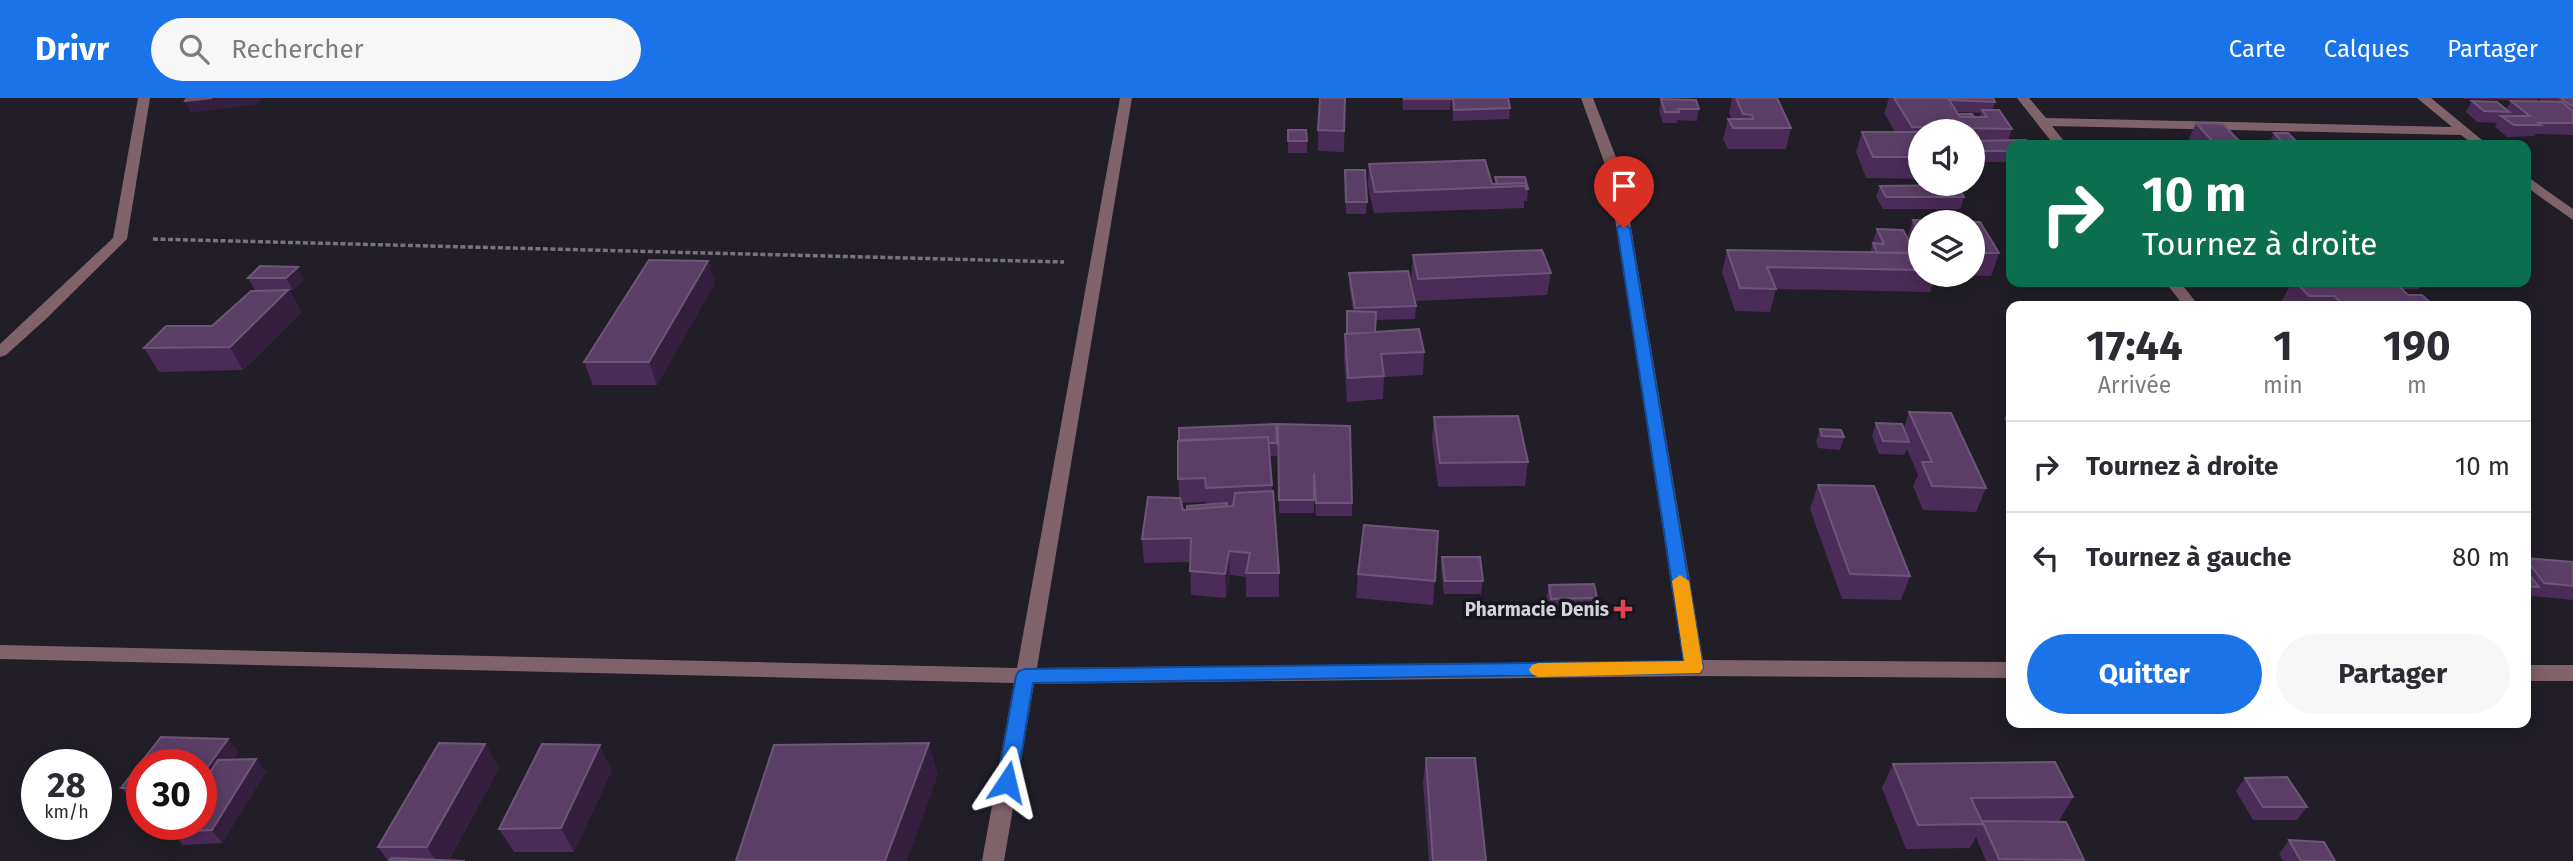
<!DOCTYPE html>
<html lang="fr">
<head>
<meta charset="utf-8">
<style>
	:root { --surface:#fff; --page:#f7f7f7; --text:#2b2b33; --muted:#7c7c81; --line:#e1e1e2; --accent:#1a73e8 }
	body { margin:0; font-family:"Fira Sans",sans-serif; background:var(--page); color:var(--text); height:100vh; display:flex; flex-direction:column; font-size:26px; white-space:nowrap }
	* { box-sizing:border-box; margin:0 }
	p { font-size:23px; color:var(--muted) }
	.icon { flex:none; width:38px; height:38px; fill:none; stroke:currentColor; stroke-width:2; stroke-linecap:round; stroke-linejoin:round }
	.map { position:relative; flex:1; overflow:hidden }
	.side { position:absolute; left:2006px; top:203px; width:525px; height:427px; display:flex; flex-direction:column; background:var(--surface); border-radius:14px; box-shadow:0 4px 18px #0003 }
	.side>* { flex:none }
	.guide { position:absolute; left:2006px; top:42px; width:525px; height:147px; border-radius:14px; box-shadow:0 4px 18px #0003; background:#0b6e4f; color:#fff; overflow:hidden }
	.controls { position:absolute; left:1908px; top:21px; display:grid; gap:14px }
	.controls a { display:grid; place-items:center; width:77px; height:77px; border-radius:50%; background:var(--surface); box-shadow:0 4px 18px #0003; font-size:35px }
	.speed { position:absolute; left:21px; top:651px; display:flex; gap:14px; font-size:35px; font-weight:700; text-align:center }
	.speed>* { display:grid; place-content:center; width:91px; height:91px; border-radius:50%; background:var(--surface); box-shadow:0 4px 18px #0003; line-height:1 }
	.speed small { font-size:18px; font-weight:400 }
	.speed .limit { border:10px solid #d22; background:#fff; color:#111 }
	.pin { position:absolute; display:grid; place-items:center; width:60px; height:60px; color:#fff; margin:-72px -30px; border-radius:50% 50% 50% 0; rotate:-45deg; box-shadow:0 0 7px #0007 }
	.pin .icon { rotate:45deg }
	.me { position:absolute; width:77px; margin:-38px; rotate:10deg; stroke-linejoin:round; filter:drop-shadow(0 0 5px #0008) }
	.turn { display:flex; align-items:center; gap:24px; height:147px; padding:0 21px; font-size:32px }
	.turn .icon { width:91px; height:91px; stroke-width:2.5 }
	.turn b { display:block; font-size:49px; line-height:60px }
	.eta { display:flex; justify-content:space-evenly; align-items:center; height:119px; text-align:center }
	.eta b { font-size:42px; font-weight:700; line-height:49px }
	.button { display:flex; gap:14px; margin-top:auto; padding:14px 21px }
	.button a { flex:1; height:80px; border-radius:42px; background:var(--accent); color:#fff; font-size:28px; font-weight:700; line-height:80px; text-align:center }
	.button a+a { background:var(--page); color:var(--text) }
	ul { padding:0; list-style:none }
	li { display:flex; align-items:center; gap:21px; height:91px; padding:0 21px; border-top:2px solid var(--line) }
	li div { flex:1 }
	li b { display:block; font-size:26px }
	li em { font-style:normal }
	header { display:flex; align-items:center; gap:42px; box-sizing:border-box; height:98px; padding:0 35px; background:var(--accent); color:#fff }
	header strong { font-size:33px }
	nav { display:flex; gap:38px; margin-inline-start:auto; font-size:24px }
	.search { width:490px; height:63px; background:var(--page); display:flex; align-items:center; gap:18px; box-sizing:border-box; padding:0 24px; border-radius:38px; color:var(--muted); font-size:26px }
	.map>svg:first-child { display:block }
	.lines { fill:none; stroke-linecap:round; stroke-linejoin:round }
	.path { stroke:#76737b; stroke-width:3.5; stroke-dasharray:5 2.5; stroke-linecap:butt }
	.minor { fill:#80626a; fill-rule:evenodd }
	.wall { fill:#4b2c58; fill-rule:evenodd }
	.shaded-wall { fill:#341f3e }
	.building { fill:#5a3e66; stroke:#6d5578; stroke-width:2 }
	.route { fill:#1a73e8; stroke:#114b97; stroke-width:2 }
	.slow { fill:#f59e0b }
	.health-dot { fill:#e0444e; stroke:#17151d; stroke-width:2.5 }
	.labels { text-anchor:middle; stroke-width:7; stroke-linejoin:round; paint-order:stroke }
	.poi-label { font-size:19px; font-weight:bold; fill:#d5d3d9; stroke:#17151d; text-anchor:end }
</style>
</head>
<body>
<header>
<strong>Drivr</strong>
<div class="search"><svg class="icon" aria-label="search" viewBox="0 0 24 24"><circle cx="10" cy="10" r="6"/><path d="M15 15l6 6"/></svg>Rechercher</div>
<nav><a>Carte</a><a>Calques</a><a>Partager</a></nav>
</header>
<div class="map">
<svg width="2573" height="763" viewBox="0 0 2573 763">
	<rect width="100%" height="100%" fill="#211e27"/>
	<g class="lines">
		<path class="path" d="M153,141L1064,164"/>
		<path class="minor" d="M138,0H150L127,141L47,220L6,257L0,259V246L113,140Z
			M1120,0H1132L1037,570L1683,563L1608,75L1581,0H1593L1622,75L1703,562L2011,564V580L1694,578L1034,586L1004,763H982L1014,585L0,561V547L1017,570Z
			M2017,0H2029L2046,20L2452,29L2417,0H2431L2488,47H2474L2461,37L2052,28L2067,47H2054Z
			M2525,77L2573,111V122L2525,88Z
			M2165,184H2180L2199,208H2184Z
			M2525,567H2573V583H2525Z"/>
	</g>
	<path class="wall" d="M1345,0L1344,54L1318,53V32Z
		M1402,0H1451L1450,12H1403Z
		M1452,0H1508L1510,10L1509,21L1453,23Z
		M1732,0H1777L1791,30L1786,51H1728L1723,41L1728,21H1732L1729,15Z
		M1889,0H1993L1995,4L1992,12L2012,31L2008,42L2011,47V76L2006,71L2009,64H1972V33H1920V81L1866,80L1856,54L1862,34H1895L1884,15ZM1957,14L1981,15L1980,19H1974L1958,16Z
		M2463,0H2573V37L2536,36L2534,38L2507,39L2495,29L2497,25L2477,24L2466,14L2472,3L2506,12L2511,3L2543,4L2538,0L2537,2L2464,1Z
		M1661,1L1699,11L1697,23L1677,22V25H1663L1659,13Z
		M2196,25L2216,47H2188L2187,46Z
		M1288,32L1307,43V55H1288Z
		M2274,35L2300,47H2268Z
		M1369,66L1492,86H1495V79H1525L1528,91L1527,103H1524V110L1374,115L1368,88Z
		M1345,72L1367,104L1366,116H1346Z
		M1880,88L1964,99L1960,111H1883L1876,99Z
		M1913,122L1980,124L1999,155L1991,178L1960,177H1972V124H1920V177H1936L1930,194L1776,191L1770,214L1735,213L1722,174L1727,152L1870,155L1873,145H1874L1873,143L1877,131L1903,132L1907,140Z
		M1413,157L1551,175L1547,197L1416,203L1411,180Z
		M260,168L304,181L293,192H289L301,214L243,272L159,274L144,250L212,228L277,192H255L248,180Z
		M1349,175L1416,208L1415,221L1376,222L1375,234L1424,254L1423,277L1384,279L1383,301L1347,304L1344,259L1345,236H1347L1353,213L1349,187Z
		M2212,184H2423L2418,191H2403L2408,197L2434,208H2285L2281,204L2291,186H2214Z
		M715,185L657,287H593L584,264Z
		M2010,308H2011V333L2004,321Z
		M1909,314L1986,390L1976,414L1923,412L1913,388L1918,377L1907,351L1904,357L1879,356L1872,338L1876,325L1904,330Z
		M1434,319L1528,364L1525,388L1438,389L1432,342Z
		M1278,326L1352,405V418H1316L1314,389V415H1279Z
		M1820,331L1844,339L1840,352L1818,350L1816,344Z
		M1178,343L1277,345V358H1270L1279,475V499H1246V479L1230,477L1226,500L1191,497L1190,464L1144,465L1142,441L1179,400ZM1206,404L1207,407L1183,412L1181,405Z
		M1818,387L1910,478L1901,502L1842,501L1810,411Z
		M1442,459L1483,483L1481,496H1444L1441,472Z
		M2525,460L2573,464V502L2532,498L2529,502H2525Z
		M1358,476L1435,483L1433,507L1356,500Z
		M1549,487L1597,500L1595,513L1549,514L1546,501Z
		M161,639L228,641L238,654L233,662L256,661L266,674L222,745L183,747L172,734L177,726H201V667H142V703H132L121,690Z
		M485,646L499,670L449,762L465,763H388L378,749Z
		M1426,660L1486,763H1429L1423,684Z
		M1893,666L2073,699L2059,723H2015L2084,762V763H1986L1976,739L1970,750L1906,751L1882,690Z
		M612,672L574,754H514L499,731Z
		M2245,680L2307,709L2297,722H2253L2236,693Z
		M2289,742L2335,763H2283L2279,756Z"/>
	<path class="shaded-wall" d="M212,0H262L259,6L191,15L185,3Z
		M708,163L715,185L657,287L649,264Z
		M298,169L304,181L293,192L286,180Z
		M288,192L301,214L243,272L230,249Z
		M1229,453L1230,477L1226,500L1225,476Z
		M228,641L238,654L202,704L201,678Z
		M929,645L938,677L907,763H885Z
		M485,646L499,670L448,763H436L427,749Z
		M600,647L612,672L574,754L561,730Z
		M256,661L266,674L222,745L212,732Z"/>
	<path class="building" d="M187,0H212L185,3Z
		M1320,0H1345L1344,33L1318,32Z
		M1404,0H1451V1H1404Z
		M1453,0H1508L1510,10L1454,12Z
		M1736,0H1777L1791,30H1733L1728,21H1753L1752,17L1743,16Z
		M1894,0H1948L1960,19H1987L1982,12H1999L2012,31L1912,29Z
		M1948,0H1993L1995,4L1949,2Z
		M2560,0H2573V8H2572Z
		M1661,1L1696,2L1699,11H1678L1679,14H1665Z
		M2472,3L2497,4L2509,14L2484,13Z
		M2511,3L2562,4L2573,13V25H2538L2541,27H2514L2501,18H2530Z
		M1958,16H1972L1974,19H1960Z
		M2196,25L2223,26L2243,47H2216Z
		M1288,32H1306L1307,43H1288Z
		M1862,34H1920V59H1873Z
		M2274,35H2288L2300,47H2285Z
		M2026,42L2031,47H2011V53H1973L1972,51V43Z
		M1485,62L1492,86L1526,85V88L1375,94L1369,66Z
		M1345,72H1365L1367,104H1346Z
		M1495,79H1525L1528,91H1526V85L1497,86Z
		M1956,87L1964,99H1886L1880,88Z
		M1913,122L1980,124L1999,155H1972V124H1920V134Z
		M1877,131L1903,132L1915,155H1877L1873,145L1884,146Z
		M1542,152L1551,175L1418,181L1413,157Z
		M1727,152L1920,155V172L1767,169L1776,191L1740,190Z
		M649,162L708,163L649,264H584Z
		M260,168L298,169L286,180H248Z
		M1408,173L1416,208L1355,210L1349,175Z
		M2296,184H2395L2408,197H2422L2434,208H2345L2334,198H2309Z
		M288,192L230,249L144,250L166,228H212L251,193Z
		M1347,213L1376,214L1375,234L1347,236Z
		M1419,231L1424,254L1381,256L1384,278L1348,280L1345,236Z
		M1909,314L1951,315L1986,390L1932,388L1922,364H1932Z
		M1518,318L1528,364L1440,365L1434,319Z
		M1876,325L1902,326L1909,344L1883,343Z
		M1276,326L1277,345H1269L1268,339L1179,342V330Z
		M1278,326L1350,328L1352,405H1316L1314,375V402H1279Z
		M1820,331L1841,332L1844,339L1822,338Z
		M1268,339L1272,387L1206,390L1205,380L1178,381V343Z
		M1818,387L1874,388L1910,478L1850,476Z
		M1273,393L1279,475H1246L1250,455L1229,453L1225,476L1190,473L1191,440L1142,441L1148,399L1180,400L1183,412L1233,408L1235,395Z
		M1227,405V408L1187,411V408Z
		M1364,427L1438,433L1435,483L1358,476Z
		M1442,459H1480L1483,483H1445Z
		M2525,460L2573,464V488L2544,485Z
		M2525,471L2539,489L2525,488Z
		M1594,486L1597,500L1551,501L1549,487Z
		M161,639L228,641L201,678V667H142V690H121Z
		M439,645L485,646L427,749H378Z
		M929,645L885,763H736L774,647Z
		M542,646L600,647L561,730L499,731Z
		M1426,660H1475L1486,763H1433Z
		M256,661L212,732L172,734L177,726H201V688L218,662Z
		M2055,664L2073,699L1971,700L1983,726L1918,727L1893,666Z
		M2287,679L2307,709H2263L2245,680Z
		M1982,723L2066,724L2084,762L1999,761Z
		M2289,742L2324,744L2335,763H2301Z
		M391,760L465,763H389Z"/>
	<path class="route" d="M1624,126L1630,130L1703,570L1700,575L1033,585L1017,684L1014,689L1007,692L1000,689L997,684L1016,578L1019,573L1025,571L1684,563L1617,130Z"/>
	<path class="slow" d="M1680,477L1689,483L1703,570L1700,575L1538,579L1532,576L1529,572L1532,567L1538,565L1684,563L1672,483Z"/>
	<path class="health-dot" d="M1619.5 500.5h7v7h7v7h-7v7h-7v-7h-7v-7h7z"/>
	<g class="labels">
		<g class="poi-label">
			<text x="1609" y="518">Pharmacie Denis</text>
		</g>
	</g>
</svg>
<div class="controls">
<a><svg class="icon" aria-label="sound" viewBox="0 0 24 24"><path d="M4 9h4l5-4v14l-5-4H4zM17 9q2 3 0 6"/></svg></a>
<a><svg class="icon" aria-label="layers" viewBox="0 0 24 24"><path d="M12 4l9 5-9 5-9-5zM3 14l9 5 9-5"/></svg></a>
</div>
<div class="speed"><div>28<small>km/h</small></div><div class="limit">30</div></div>
<div class="pin" style="left:1624px;top:130px;background:#d93025"><svg class="icon" aria-label="arrive" viewBox="0 0 24 24"><path d="M6 21V4h12l-3 4 3 4H6"/></svg></div>
<svg class="me" style="left:1007px;top:684px" viewBox="-20 -20 40 40"><path d="M0-17L14 15 0 8-14 15z" fill="#1a73e8" stroke="#fff" stroke-width="4"/></svg>
<div class="guide">
<div class="turn"><svg class="icon" aria-label="right" viewBox="0 0 24 24"><path d="M7 20v-9h11M14 6l5 5-5 5"/></svg><div><b>10 m</b>Tournez à droite</div></div>
</div>
<section class="side">
<div class="eta">
<div><b>17:44</b><p>Arrivée</p></div>
<div><b>1</b><p>min</p></div>
<div><b>190</b><p>m</p></div>
</div>
<ul>
<li><svg class="icon" aria-label="right" viewBox="0 0 24 24"><path d="M7 20v-9h11M14 6l5 5-5 5"/></svg><div><b>Tournez à droite</b></div><em>10 m</em></li>
<li><svg class="icon" aria-label="left" viewBox="0 0 24 24"><path d="M17 20v-9H6M10 6l-5 5 5 5"/></svg><div><b>Tournez à gauche</b></div><em>80 m</em></li>
</ul>
<div class="button"><a>Quitter</a><a>Partager</a></div>
</section>
</div>
</body>
</html>
